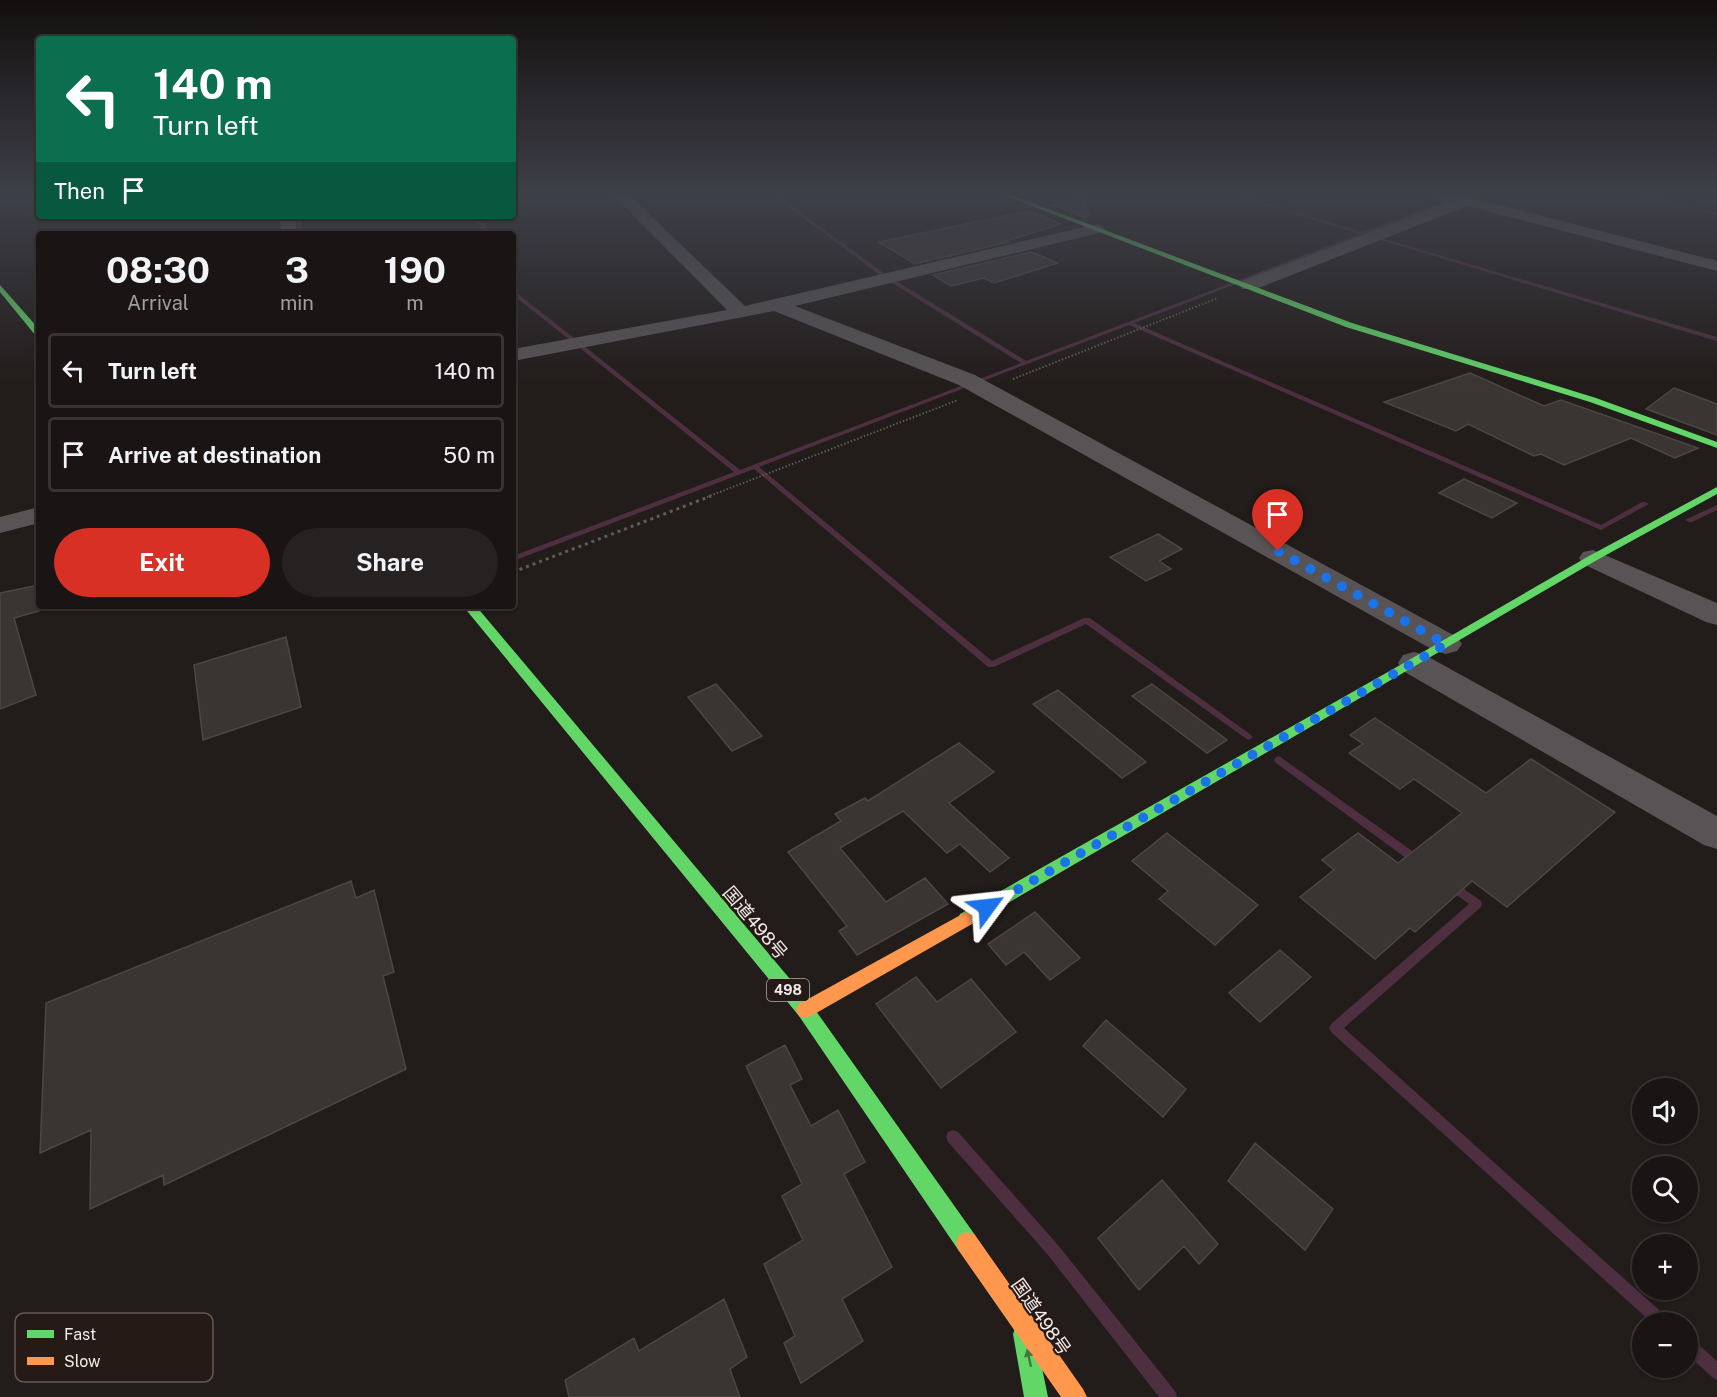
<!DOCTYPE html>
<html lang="en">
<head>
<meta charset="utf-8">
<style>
	:root { --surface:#1a1514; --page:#272222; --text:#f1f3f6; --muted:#9f9fa0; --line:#383434; --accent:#d93025 }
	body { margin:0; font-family:"Public Sans","Noto Sans JP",sans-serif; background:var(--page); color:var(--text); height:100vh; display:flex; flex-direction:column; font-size:22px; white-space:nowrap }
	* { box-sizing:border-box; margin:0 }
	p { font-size:20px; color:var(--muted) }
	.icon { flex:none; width:33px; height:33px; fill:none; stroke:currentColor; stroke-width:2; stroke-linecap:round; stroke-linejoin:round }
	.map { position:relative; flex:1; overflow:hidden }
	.sheet { position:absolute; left:36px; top:231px; width:480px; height:378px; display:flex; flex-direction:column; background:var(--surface); border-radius:6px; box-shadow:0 2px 4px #0004,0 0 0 2px var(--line) }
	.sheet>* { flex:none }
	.top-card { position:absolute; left:36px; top:36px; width:480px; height:183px; border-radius:6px; box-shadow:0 2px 4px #0004,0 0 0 2px var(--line); background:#0b6e4f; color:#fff; overflow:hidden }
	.buttons { position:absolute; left:1632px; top:1078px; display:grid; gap:12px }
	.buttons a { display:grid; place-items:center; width:66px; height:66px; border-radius:50%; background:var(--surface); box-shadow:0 2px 4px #0004,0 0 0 2px var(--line); font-size:30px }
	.pin { position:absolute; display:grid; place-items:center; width:51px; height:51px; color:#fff; margin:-62px -26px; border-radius:50% 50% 50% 0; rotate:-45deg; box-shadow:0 0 6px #0007 }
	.pin .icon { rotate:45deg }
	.me { position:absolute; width:66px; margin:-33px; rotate:60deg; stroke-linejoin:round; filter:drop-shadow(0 0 4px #0008) }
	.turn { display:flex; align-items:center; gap:21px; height:126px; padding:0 18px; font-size:27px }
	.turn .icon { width:78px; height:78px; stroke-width:2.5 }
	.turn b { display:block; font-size:42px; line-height:51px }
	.then { display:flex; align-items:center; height:57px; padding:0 18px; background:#0003; gap:12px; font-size:22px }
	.eta { display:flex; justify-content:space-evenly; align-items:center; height:102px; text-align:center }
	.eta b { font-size:36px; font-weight:700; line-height:42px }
	.button { display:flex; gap:12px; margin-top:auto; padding:12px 18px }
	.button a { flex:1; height:69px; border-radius:36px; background:var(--accent); color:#fff; font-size:24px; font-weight:700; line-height:69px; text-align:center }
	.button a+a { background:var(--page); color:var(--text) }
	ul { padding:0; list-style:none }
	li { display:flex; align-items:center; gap:18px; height:75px; margin:0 12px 9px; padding:0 6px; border:3px solid var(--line); border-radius:6px }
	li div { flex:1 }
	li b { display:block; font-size:22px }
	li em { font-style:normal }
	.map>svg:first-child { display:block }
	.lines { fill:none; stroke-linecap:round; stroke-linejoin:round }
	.stream { fill:#4d2f40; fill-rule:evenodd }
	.building { fill:#3a3533; stroke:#4b4744; stroke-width:1.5 }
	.path-far1 { stroke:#5e5b5a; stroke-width:2; stroke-dasharray:1.5 2; stroke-linecap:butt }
	.path { stroke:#5e5b5a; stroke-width:3; stroke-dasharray:3 4; stroke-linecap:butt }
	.street { fill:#585455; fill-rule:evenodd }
	.fast { fill:#63d668; fill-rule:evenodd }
	.slow { fill:#ff974d; fill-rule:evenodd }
	.oneway { fill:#44783f }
	.route { stroke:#1a73e8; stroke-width:10; stroke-dasharray:0 18 }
	.labels { text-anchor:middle; stroke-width:4.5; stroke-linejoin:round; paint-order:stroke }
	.shield { fill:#261a16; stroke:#b6aca9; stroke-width:1.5 }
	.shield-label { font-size:14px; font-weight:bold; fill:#f3ebe8 }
	.near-street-label { font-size:18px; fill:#f3ebe8; stroke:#261a16 }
	.key { fill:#261a16; stroke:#645955; stroke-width:1.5 }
	.key-label { font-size:16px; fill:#f3ebe8 }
</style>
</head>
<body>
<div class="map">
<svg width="1717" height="1397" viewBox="0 0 1717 1397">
	<rect width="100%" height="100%" fill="#221c1a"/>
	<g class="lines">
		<path class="stream" d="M770,193H774L885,274L1026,361L1359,234L1225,193H1231L1363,232L1467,193H1472L1368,234L1717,337V341L1364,235L1134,323L1601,525L1642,502H1645L1649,504L1601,530L1129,325L759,467L992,661L1084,618H1090L1251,735L1253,737L1251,739L1248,740L1086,624L994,667H988L754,469L513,561V556L734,472L580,348V346H584L740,470L1021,363L881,276Z
			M1625,193H1631L1717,213V215Z
			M297,216H301L302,234H298Z
			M463,216H468L487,226L479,234H474L482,226Z
			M513,290L574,338V340H570L513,295Z
			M1717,505V510L1692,522H1689L1685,520Z
			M1279,756L1422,858L1423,861L1422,864L1418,865L1414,864L1276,763L1274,760L1276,757Z
			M1451,880L1481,901L1482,904L1481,907L1344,1028L1668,1318L1671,1323H1652L1331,1032L1329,1028L1331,1024L1469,904L1447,888L1446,885L1447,882Z
			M953,1130L958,1132L1058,1245L1175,1391L1177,1397H1159L1048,1255L948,1142L946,1137L948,1132Z
			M1688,1337L1693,1340L1717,1361V1380L1712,1377L1688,1355Z"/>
	</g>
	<path class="building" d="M1084,198L1089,216L1084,217L1053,205Z
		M1028,211L1061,224L1007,241L1009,242L915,264L879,242Z
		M1031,252L1058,263L994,283L984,278L951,286L933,275Z
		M1470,373L1544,406L1561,400L1698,448L1675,458L1631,438L1564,465L1541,454L1534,456L1468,424L1456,431L1384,402Z
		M1674,388L1717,404V435L1646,409Z
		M1464,479L1517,503L1492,518L1439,493Z
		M1158,534L1182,549L1159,561L1171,569L1146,581L1110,557Z
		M39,585V611L14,618L36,695L0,709V593Z
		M286,637L301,707L203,740L194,665Z
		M716,684L762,736L732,751L688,697Z
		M1152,684L1227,740L1207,753L1132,696Z
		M1058,690L1094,720L1146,762L1122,778L1033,704Z
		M1375,718L1486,793L1531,759L1615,812L1507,907L1472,881L1415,932L1410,928L1375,959L1300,897L1334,870L1322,860L1358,833L1398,863L1462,813L1414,779L1400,789L1349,753L1363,744L1350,735Z
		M959,743L994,772L949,803L1009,858L990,872L960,844L947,853L903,811L840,848L886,902L925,878L948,904L857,955L839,931L847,926L788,852L841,821L835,814L865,798L868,801Z
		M1167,833L1258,905L1215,945L1159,899L1168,891L1132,861Z
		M351,881L356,898L374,890L394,972L383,976L406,1069L164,1185L163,1175L90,1209L91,1130L40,1153L46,1003Z
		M1035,912L1080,958L1050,980L1024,952L1006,965L988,944Z
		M1280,950L1311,977L1260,1022L1229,993Z
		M916,977L937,1002L971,979L1016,1032L941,1088L876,1004Z
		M1106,1020L1186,1089L1163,1117L1083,1046Z
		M785,1045L802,1079L790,1085L811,1126L838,1110L865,1162L844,1174L892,1267L842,1299L863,1341L801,1383L784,1343L795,1336L764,1264L803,1240L782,1196L802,1184L746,1066Z
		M1255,1143L1333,1209L1305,1250L1228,1181Z
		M1162,1180L1218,1244L1199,1264L1184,1246L1139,1290L1098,1238Z
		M724,1299L747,1357L730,1369L740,1397H569L565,1380L634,1338L639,1351Z"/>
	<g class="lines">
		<path class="path-far1" d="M1013,379L1218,298
			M707,497L958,400"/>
		<path class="path" d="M513,572L711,496"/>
		<path class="street" d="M603,193H623L630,196L745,306L1097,224L1103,226L1105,229L1103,232L795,306L975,375L1457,637L1462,644L1457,651L1446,654L1435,651L959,385L774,311L513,361V349L727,310L620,202L605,196Z
			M1425,193H1450L1474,197L1476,199L1717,261V271L1467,206L1256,289H1242L1240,285L1242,281L1450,202L1428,196Z
			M280,216H296L297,234H281Z
			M39,507V523L0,533V517Z
			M1593,550L1717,603V625L1706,622L1583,564L1579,558L1583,552Z
			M1414,652L1425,655L1717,816V849L1704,845L1403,671L1398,663L1403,655Z"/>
		<path class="fast" d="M998,193H1006L1352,323L1596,398L1717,442V448L1590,402L1346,327Z
			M0,285L39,329V336H36L0,292Z
			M1717,487V494L1597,560L972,924L966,926L960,924L958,919L960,914L1409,660L1589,556Z
			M463,606H476L811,1004L975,1235L978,1243L975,1251L967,1254L959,1251L799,1016Z
			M1024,1323L1032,1326L1035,1334L1048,1397H1024L1013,1334L1016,1326Z"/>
		<path class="slow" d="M966,912L972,914L974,919L972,924L811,1016L805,1018L799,1016L796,1010L799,1004Z
			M967,1232L975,1235L1083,1389L1087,1397H1061L959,1251L956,1243L959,1235Z"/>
	</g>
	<defs><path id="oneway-solid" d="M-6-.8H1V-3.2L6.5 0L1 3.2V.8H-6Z" transform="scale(1.5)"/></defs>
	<use class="oneway" href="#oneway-solid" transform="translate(1029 1358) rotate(-103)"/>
	<linearGradient id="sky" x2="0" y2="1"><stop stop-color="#130f0e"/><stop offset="0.5" stop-color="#3e4049"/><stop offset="1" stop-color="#3e4049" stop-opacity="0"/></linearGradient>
	<rect width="1717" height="388" fill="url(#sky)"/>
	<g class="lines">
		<path class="route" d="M987,907L1446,644L1278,551"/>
	</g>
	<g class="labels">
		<rect class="shield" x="767" y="979" width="42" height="22" rx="4.5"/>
		<g class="shield-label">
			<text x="788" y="995">498</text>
		</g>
		<g class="near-street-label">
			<text transform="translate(755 923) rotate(50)" y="6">国道498号</text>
			<text transform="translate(1041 1317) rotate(55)" y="6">国道498号</text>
		</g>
	</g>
	<rect x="15" y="1313" width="198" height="69" rx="9" class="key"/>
	<rect x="27" y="1330" width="27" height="8" fill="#63d668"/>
	<rect x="27" y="1357" width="27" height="8" fill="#ff974d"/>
	<g class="key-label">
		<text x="64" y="1340">Fast</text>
		<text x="64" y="1367">Slow</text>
	</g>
</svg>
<div class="buttons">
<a><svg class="icon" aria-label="sound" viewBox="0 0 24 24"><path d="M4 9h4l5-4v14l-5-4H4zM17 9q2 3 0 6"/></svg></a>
<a><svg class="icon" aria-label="search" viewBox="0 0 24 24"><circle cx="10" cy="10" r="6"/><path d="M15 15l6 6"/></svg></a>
<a>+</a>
<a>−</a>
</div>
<div class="pin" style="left:1278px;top:551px;background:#d93025"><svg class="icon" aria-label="arrive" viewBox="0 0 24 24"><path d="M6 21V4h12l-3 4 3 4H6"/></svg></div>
<svg class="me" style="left:987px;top:907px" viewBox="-20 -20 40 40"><path d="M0-17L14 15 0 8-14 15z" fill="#1a73e8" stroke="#fff" stroke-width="4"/></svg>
<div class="top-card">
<div class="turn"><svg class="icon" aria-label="left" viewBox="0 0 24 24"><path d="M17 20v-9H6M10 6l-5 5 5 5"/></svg><div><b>140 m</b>Turn left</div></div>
<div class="then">Then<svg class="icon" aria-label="arrive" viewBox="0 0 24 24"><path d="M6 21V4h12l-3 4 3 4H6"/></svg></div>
</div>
<section class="sheet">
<div class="eta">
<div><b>08:30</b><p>Arrival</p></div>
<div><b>3</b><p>min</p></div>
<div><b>190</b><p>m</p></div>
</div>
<ul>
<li><svg class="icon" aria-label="left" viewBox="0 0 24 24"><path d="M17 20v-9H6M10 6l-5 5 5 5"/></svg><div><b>Turn left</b></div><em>140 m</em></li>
<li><svg class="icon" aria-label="arrive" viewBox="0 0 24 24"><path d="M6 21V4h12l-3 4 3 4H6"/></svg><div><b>Arrive at destination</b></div><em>50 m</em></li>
</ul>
<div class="button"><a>Exit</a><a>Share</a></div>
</section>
</div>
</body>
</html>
